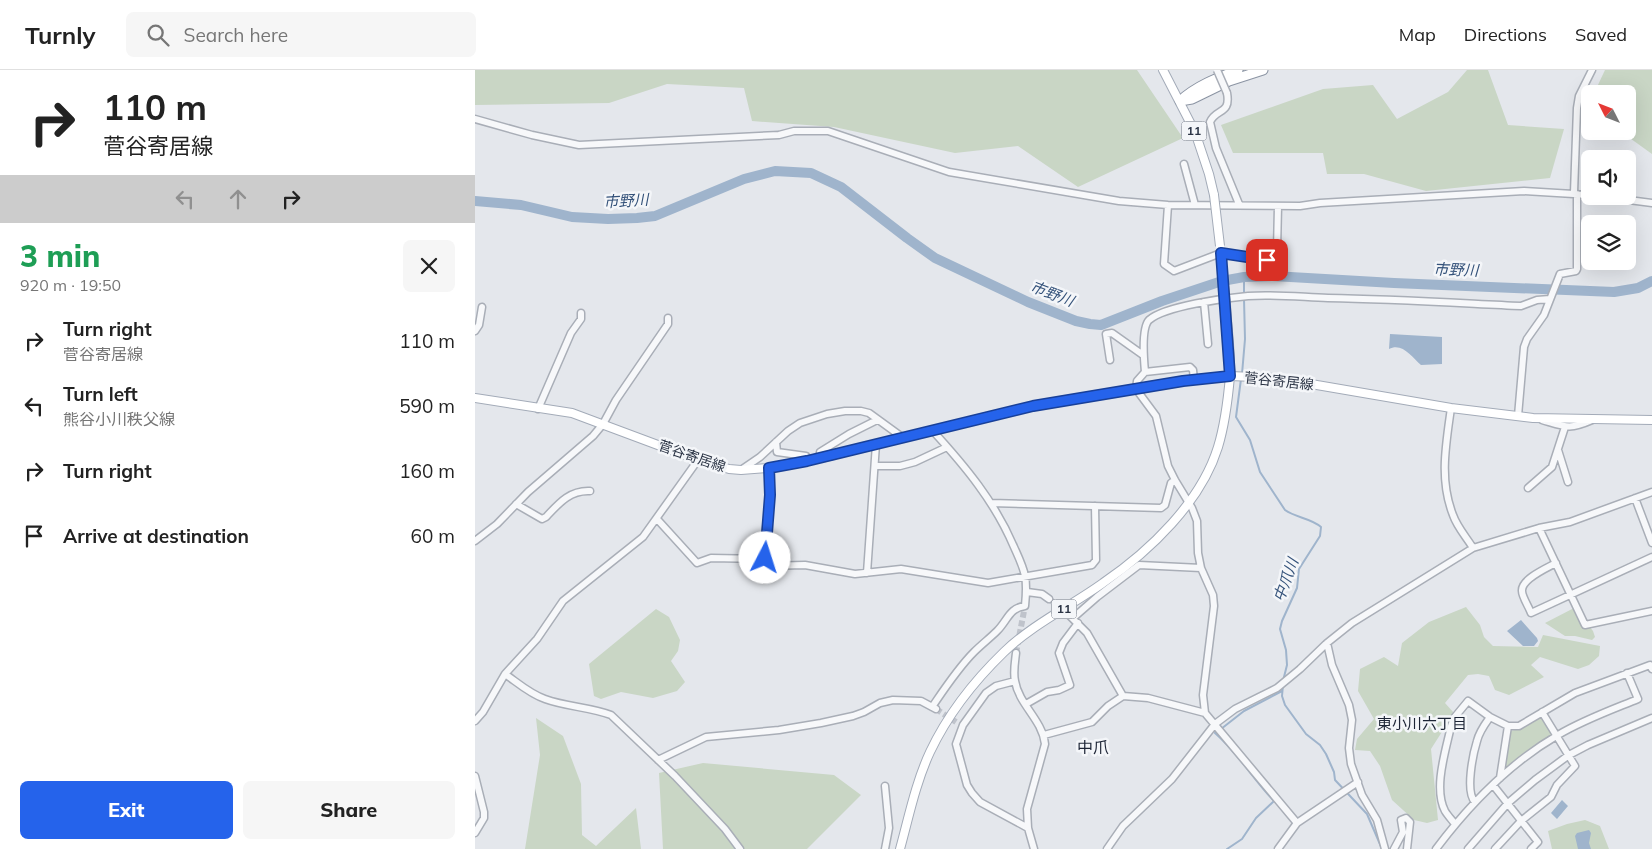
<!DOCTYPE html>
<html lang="en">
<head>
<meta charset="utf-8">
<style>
	:root { --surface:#fff; --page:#f6f6f6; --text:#222; --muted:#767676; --line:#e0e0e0; --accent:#2563eb }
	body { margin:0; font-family:Mulish,"Noto Sans JP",sans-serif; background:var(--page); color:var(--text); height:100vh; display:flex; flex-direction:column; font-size:19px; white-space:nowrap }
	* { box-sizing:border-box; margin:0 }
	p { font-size:16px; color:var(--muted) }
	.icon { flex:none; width:28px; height:28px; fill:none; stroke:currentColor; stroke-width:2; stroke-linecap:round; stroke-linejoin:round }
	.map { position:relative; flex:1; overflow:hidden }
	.drawer { display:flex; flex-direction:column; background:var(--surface); width:475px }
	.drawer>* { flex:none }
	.guide { background:#fff; color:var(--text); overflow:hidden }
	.needle { width:32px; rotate:312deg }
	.tools { position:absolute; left:1106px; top:15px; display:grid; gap:10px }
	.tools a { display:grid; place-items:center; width:55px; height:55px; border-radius:8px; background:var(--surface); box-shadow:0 5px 20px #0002; font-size:25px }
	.pin { position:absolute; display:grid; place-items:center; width:42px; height:42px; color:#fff; margin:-21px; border-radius:10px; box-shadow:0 2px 8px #0006 }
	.me { position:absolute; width:55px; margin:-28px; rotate:5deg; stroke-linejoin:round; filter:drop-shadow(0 0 4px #0008) }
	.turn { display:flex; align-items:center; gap:18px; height:105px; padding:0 20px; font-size:22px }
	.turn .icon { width:65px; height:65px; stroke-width:2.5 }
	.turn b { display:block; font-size:35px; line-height:42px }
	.lanes { display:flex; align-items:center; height:48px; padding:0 20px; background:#0003; justify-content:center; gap:25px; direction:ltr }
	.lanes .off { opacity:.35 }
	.round { display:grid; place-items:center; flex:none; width:52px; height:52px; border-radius:8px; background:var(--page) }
	.overview { display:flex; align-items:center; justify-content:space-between; height:85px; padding:0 20px }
	h1 { font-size:30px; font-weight:800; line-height:38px; color:#1e9e55 }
	.button { display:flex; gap:10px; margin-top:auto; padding:10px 20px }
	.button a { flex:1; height:58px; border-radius:8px; background:var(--accent); color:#fff; font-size:20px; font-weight:800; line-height:58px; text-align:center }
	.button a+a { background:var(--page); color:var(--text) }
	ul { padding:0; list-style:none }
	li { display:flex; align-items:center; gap:15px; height:65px; padding:0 20px }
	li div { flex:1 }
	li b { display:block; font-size:19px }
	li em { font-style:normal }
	header { display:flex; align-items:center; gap:30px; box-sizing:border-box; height:70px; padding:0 25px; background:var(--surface); border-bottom:1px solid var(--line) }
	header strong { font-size:24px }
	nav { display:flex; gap:28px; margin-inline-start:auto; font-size:18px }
	.search { width:350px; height:45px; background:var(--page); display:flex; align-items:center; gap:12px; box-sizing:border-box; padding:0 18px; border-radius:8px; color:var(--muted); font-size:19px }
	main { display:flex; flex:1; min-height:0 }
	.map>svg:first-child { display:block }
	.green { fill:#c9d6c5 }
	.water { fill:#9fb4cc }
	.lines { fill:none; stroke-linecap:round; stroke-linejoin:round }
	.stream { stroke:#9fb4cc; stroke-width:2 }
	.river { stroke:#9fb4cc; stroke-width:10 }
	.minor-tunnel { stroke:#bfc3cb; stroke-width:6; stroke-dasharray:6 3; stroke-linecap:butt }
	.minor-casing { stroke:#a9aeb7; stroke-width:9 }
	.major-casing { stroke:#a3abb8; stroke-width:10 }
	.highway-casing { stroke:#8b94a3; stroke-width:11 }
	.minor { stroke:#f7f8fa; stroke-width:6 }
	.major { stroke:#fff; stroke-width:8 }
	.highway { stroke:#fff; stroke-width:9 }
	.minor-bridge-casing { stroke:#a9aeb7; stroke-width:9; stroke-linecap:butt }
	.major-bridge-casing { stroke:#a3abb8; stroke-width:10; stroke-linecap:butt }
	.minor-bridge { stroke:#f7f8fa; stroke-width:6 }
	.major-bridge { stroke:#fff; stroke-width:8 }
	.route-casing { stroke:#184099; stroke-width:12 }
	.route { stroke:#2563eb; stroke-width:9 }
	.labels { text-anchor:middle; stroke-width:5; stroke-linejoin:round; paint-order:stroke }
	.shield { fill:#f4f6f9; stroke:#676e7b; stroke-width:1 }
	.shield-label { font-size:12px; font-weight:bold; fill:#2b3445 }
	.street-label { font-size:14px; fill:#2b3445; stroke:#f4f6f9 }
	.water-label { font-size:15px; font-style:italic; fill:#34527a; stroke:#f4f6f9 }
	.neighbourhood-label { font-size:15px; fill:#1d2536; stroke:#f4f6f9 }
	.quarter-label { font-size:16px; fill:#1d2536; stroke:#f4f6f9 }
</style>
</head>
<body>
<header>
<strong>Turnly</strong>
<div class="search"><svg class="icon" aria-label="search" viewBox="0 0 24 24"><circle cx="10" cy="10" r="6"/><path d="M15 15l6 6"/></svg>Search here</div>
<nav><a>Map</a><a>Directions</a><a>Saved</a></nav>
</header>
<main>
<section class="drawer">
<div class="guide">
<div class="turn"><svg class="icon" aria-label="right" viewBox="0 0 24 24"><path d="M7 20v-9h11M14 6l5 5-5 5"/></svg><div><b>110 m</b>菅谷寄居線</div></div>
<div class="lanes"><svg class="icon off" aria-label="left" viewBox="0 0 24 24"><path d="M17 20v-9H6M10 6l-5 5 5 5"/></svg><svg class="icon off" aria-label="ahead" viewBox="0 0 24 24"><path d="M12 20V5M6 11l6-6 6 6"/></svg><svg class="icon" aria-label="right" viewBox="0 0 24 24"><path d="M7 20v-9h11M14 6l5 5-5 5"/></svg></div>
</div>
<div class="overview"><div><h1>3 min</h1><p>920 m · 19:50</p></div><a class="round"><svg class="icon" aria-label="close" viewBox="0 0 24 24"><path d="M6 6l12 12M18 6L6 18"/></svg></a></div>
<ul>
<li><svg class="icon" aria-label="right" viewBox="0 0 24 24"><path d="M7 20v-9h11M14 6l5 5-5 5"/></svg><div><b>Turn right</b><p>菅谷寄居線</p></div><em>110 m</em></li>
<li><svg class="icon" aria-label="left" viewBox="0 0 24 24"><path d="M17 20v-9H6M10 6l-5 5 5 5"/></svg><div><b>Turn left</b><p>熊谷小川秩父線</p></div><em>590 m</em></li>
<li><svg class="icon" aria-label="right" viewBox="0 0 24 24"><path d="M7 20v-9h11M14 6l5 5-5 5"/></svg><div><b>Turn right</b></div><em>160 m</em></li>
<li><svg class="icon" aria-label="arrive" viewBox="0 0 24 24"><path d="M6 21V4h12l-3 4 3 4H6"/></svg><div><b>Arrive at destination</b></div><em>60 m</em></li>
</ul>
<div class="button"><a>Exit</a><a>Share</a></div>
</section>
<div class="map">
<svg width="1177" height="779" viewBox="0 0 1177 779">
	<rect width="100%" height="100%" fill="#e4e7ec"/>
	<path class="green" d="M0,0H662L708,68L603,117L543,76L480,83L359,57L277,51L269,18L192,14L134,33L0,35Z
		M992,0H1013L1033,55L1089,59L1075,108L951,121L889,104H852L848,83H758L746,55L848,19L898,15L922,49L973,22Z
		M1130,0H1177V84L1145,61H1152V24H1123L1122,17Z
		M991,537L1005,555L1009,567L1018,576L1063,577L1068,565L1125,576L1124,586L1114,595L1103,599L1065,587L1056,595L1069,607L1034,625L1020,620L1014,606L1003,604L993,605L970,633L979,643L956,679L963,750L952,753L939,750L917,730L905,696L895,681L880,680L882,669L899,649L883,621L885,599L909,587L923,596L927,573L954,552Z
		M1099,538L1118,561L1120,567L1117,570L1100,566H1090L1070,553Z
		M181,539L194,547L205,570L203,581L196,591L210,612L202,621L178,628L146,622L126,629L119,626L114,594Z
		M1065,646L1068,647L1077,663V666L1028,701L1035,661L1044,659Z
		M61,648L88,666L106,714L107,765L121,776L161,738L166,779H50L65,685Z
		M228,693L359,705L386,725L332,779H188L184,703Z
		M1110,750L1125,756L1134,779H1077L1073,761L1092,754Z"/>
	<path class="water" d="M915,264L967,267V294L946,295C937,287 927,272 914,279Z
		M1046,550L1062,568L1063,571L1059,576H1048L1032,561Z
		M1087,730L1093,736L1082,749L1076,743Z
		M1114,760L1116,763L1114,773L1116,779H1103L1100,766L1102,763Z"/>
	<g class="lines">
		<path class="stream" d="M769,207V225
			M767,304L770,269L769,229
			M766,309L761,347L775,370L785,402L810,440C821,448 836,448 846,457L845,466L824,499L822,518L807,551L805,559L811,580L812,595L808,611
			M808,615L807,626L810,635L831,664L845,675L851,684L859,702L860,710L892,744L907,779
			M746,659L769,641L807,621
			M742,662L740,663C763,683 778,709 799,731L781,748L767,769L752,779"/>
		<path class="river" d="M0,131L46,135L97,147L133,149L162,148L180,146L269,109L300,101L336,103L366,117L432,168L460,188L553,232L601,251L615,254L626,255L687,231L747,211L769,207L798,206L919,213L1139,222L1163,218L1177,211"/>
		<path class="minor-tunnel" d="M574,529L591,542
			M541,583L550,536
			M461,639L481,652"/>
		<defs>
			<path id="minor" d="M752,23C756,45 741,38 735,52L741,78L764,134
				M0,49L57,65L104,75L304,65L319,61H353L474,102L644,131L693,135L825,136L845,133L1049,121L1115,125
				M709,94L720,135
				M1099,123L1102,38L1104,26L1117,0
				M1123,126L1177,133
				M693,135L689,194L699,201L746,183L785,190H792L797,188L802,180L803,136
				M729,232L733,274
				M0,261L4,255L7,237
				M635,290L631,264L637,263L668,285
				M670,302L715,297L718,300L719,310
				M976,338C971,374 964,410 978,445C982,457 992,468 998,478
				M63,339L96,263L106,249V243
				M1043,346L1049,277L1052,269L1069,245L1085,204L1101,201L1102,199V124
				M1067,350C1091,357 1094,360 1117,350
				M301,372L302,382L331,386L332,391
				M1083,380L1093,412
				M345,387V382L374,364L402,350
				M400,396H425L440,392L472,377
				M294,398L295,425L289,496L330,495L380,504L426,499L513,513L617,495L621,490L620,436
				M266,400L285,387L313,361L325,353L352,344L370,341H386L394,343L427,367
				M1053,418L1077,397L1090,357
				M1160,428L1177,473
				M516,433L686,438L690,435L696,413L700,410
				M41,434L67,449L71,447C84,433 95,420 115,421
				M182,449L222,493L236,488L290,489
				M1064,458L1110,555L1177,541
				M0,471L22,454L53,422L118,366L128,354L141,330L193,254V248
				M1081,493C1072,498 1046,509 1047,521C1047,527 1054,537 1056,543L1177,487
				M392,503L401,374
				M552,522L567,524L574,529
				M593,544L612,563L648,626
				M598,548L622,527L664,495L726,498
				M852,573L857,595L874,635L877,650L874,678L876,694L887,725L902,750L910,779
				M541,583C540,592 538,602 540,611C544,635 567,649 570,674L552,739L553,758L559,779
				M30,604C43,613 55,624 70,629C92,637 115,637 136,645L200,706L250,759L265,779
				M540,611L521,616L511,623L488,655L481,674L492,715L497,723L505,732L553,758
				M551,634L572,622L584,620L595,615L584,583L588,573L603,553
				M457,637C470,618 483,598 499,582C507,574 515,568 522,561C533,550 534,538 550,536C551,526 552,516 550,506C548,496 543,486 539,477C520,432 490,396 457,360
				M0,651L8,642L30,604L62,569L88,531L168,467L223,390
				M569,665L617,652L633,636L648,626L673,628L730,643
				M183,690L231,667L304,660L346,653L378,646L389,642L405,633L418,630L446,631L461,639
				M0,706L9,742V748L0,763
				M1025,708L1033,656
				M1018,715L1063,772L1056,779
				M1000,732C990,722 998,684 1002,671C1004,662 1010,654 1015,647
				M822,753L730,643L728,625L739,536L738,525L726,498L723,483L722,451L717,438L700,410L693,396L681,346L661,319L662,311L670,302C669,291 666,258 674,250C690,236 750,228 773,226C799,224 826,227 853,228C917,229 982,233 1046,236L1062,230L1075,229
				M980,754C977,750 973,746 970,741C958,718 971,680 976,656L979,648L993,631L1015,647L1033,656H1044L1100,623L1175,595L1177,599
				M410,779L414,758L410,716
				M632,779L648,756L697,709L740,654L760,639L802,618L825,599L852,573L877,553L998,478L1064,458L1095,452L1177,422
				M803,779L822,753L883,712
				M919,779L928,762L926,750L931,748L935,752L932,779
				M961,779C994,735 1035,693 1083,665C1108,650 1136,640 1163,629L1152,603
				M993,779L1033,733L1060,710L1094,685L1113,675L1177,648
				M1020,779L1046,751L1076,727L1082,715L1100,696L1067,642"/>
			<path id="major" d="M688,0L720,62L734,104L739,125
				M0,328L97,343L223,390L254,399L266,400L294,398L332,391L558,336L708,311L755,306L801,308L976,338L1058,348L1177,350
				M425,779C434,746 441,712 455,682C473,644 499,611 529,582C558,554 596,536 628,513C675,481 726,432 743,377C750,354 753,329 755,306C756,282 752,258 751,234"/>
			<path id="highway" d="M705,31L717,29L754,11L788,0
				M705,31C721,16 742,8 763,0"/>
		</defs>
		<use href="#minor" class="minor-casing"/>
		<use href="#major" class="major-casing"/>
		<use href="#highway" class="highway-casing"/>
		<use href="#minor" class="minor"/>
		<use href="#major" class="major"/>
		<use href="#highway" class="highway"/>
		<defs>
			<path id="minor-bridge" d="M742,0L752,23"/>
			<path id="major-bridge" d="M739,125L745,176
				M746,188L751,234"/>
		</defs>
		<use href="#minor-bridge" class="minor-bridge-casing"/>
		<use href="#major-bridge" class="major-bridge-casing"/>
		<use href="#minor-bridge" class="minor-bridge"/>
		<use href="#major-bridge" class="major-bridge"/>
	</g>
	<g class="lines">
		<defs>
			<path id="route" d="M290,488L295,425L294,398L332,391L558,336L708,311L755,306L746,183L792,190"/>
		</defs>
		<use href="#route" class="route-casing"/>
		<use href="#route" class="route"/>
	</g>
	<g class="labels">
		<g class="shield">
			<rect x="706.5" y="51.5" width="25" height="19" rx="4"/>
			<rect x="576.5" y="529.5" width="25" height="19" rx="4"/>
		</g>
		<g class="shield-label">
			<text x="719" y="65">11</text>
			<text x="589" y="543">11</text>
		</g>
		<g class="street-label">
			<text transform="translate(804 311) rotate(6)" y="5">菅谷寄居線</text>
			<text transform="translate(217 386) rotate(19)" y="5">菅谷寄居線</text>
		</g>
		<g class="water-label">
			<text transform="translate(151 131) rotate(-3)" y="5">市野川</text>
			<text transform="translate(981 200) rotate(2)" y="5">市野川</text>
			<text transform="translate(577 224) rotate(21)" y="5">市野川</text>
			<text transform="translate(811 510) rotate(-70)" y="5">中爪川</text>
		</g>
		<g class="neighbourhood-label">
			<text x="947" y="659">東小川六丁目</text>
		</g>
		<g class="quarter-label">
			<text x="618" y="683">中爪</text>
		</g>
	</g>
</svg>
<div class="tools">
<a><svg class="needle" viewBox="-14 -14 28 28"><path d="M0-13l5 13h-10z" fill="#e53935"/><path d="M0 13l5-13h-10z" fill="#767676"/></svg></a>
<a><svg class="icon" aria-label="sound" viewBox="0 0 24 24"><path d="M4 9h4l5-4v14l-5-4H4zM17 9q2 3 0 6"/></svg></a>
<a><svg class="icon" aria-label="layers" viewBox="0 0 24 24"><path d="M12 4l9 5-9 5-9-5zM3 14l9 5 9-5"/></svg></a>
</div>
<div class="pin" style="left:792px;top:190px;background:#d93025"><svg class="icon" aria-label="arrive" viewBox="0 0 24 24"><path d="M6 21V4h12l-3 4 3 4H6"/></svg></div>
<svg class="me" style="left:290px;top:488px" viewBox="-20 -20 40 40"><circle r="19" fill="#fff"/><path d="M0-13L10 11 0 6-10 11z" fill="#2563eb"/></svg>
</div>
</main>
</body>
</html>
